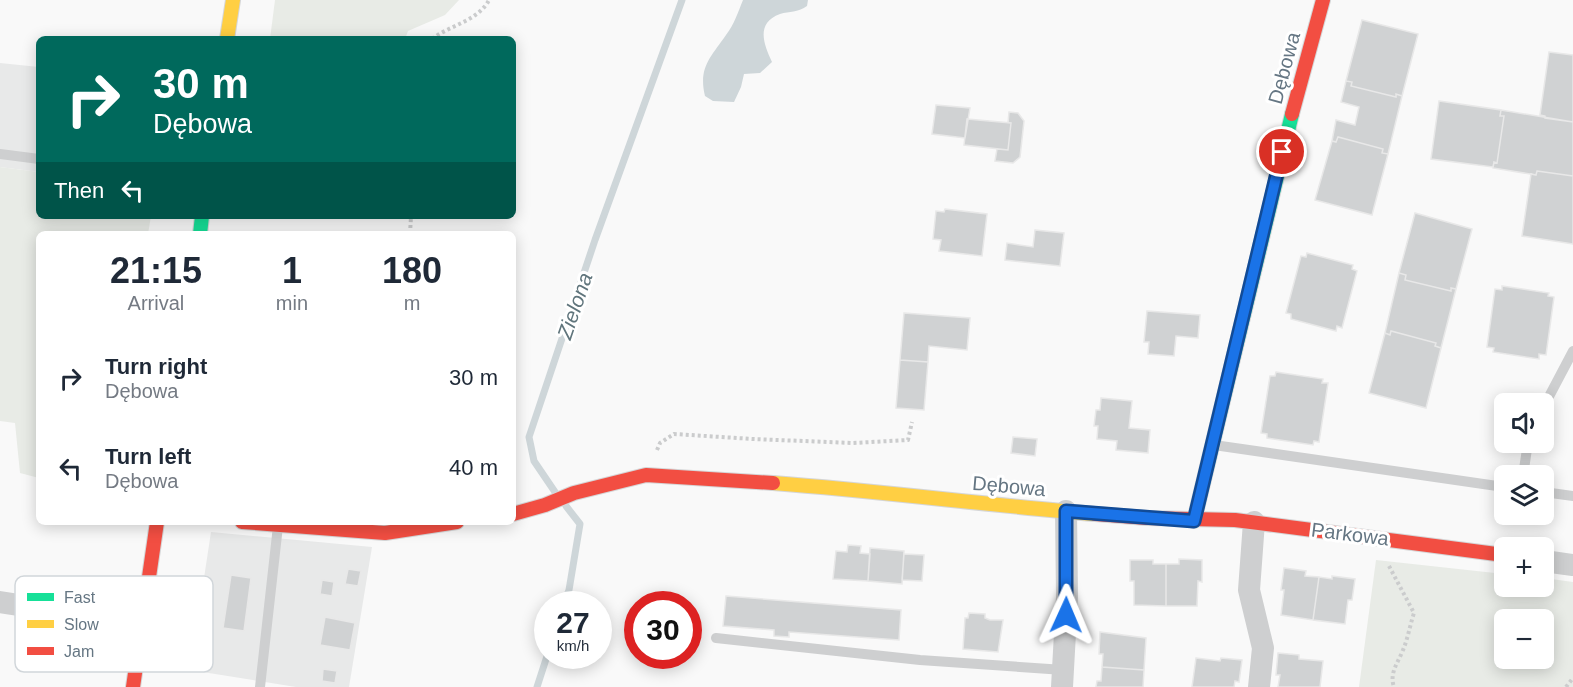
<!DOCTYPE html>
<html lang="en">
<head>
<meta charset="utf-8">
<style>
	:root { --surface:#fff; --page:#f2f2f3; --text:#1f2937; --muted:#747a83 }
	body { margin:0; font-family:Helvetica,sans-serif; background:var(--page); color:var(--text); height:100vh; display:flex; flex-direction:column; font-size:22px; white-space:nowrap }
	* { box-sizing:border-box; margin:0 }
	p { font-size:20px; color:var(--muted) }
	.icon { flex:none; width:33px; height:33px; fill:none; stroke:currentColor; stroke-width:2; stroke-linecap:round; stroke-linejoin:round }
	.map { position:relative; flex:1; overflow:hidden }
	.details { position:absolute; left:36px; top:231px; width:480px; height:294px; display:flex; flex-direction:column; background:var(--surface); border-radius:9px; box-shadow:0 3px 15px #0003 }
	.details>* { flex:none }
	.hud { position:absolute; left:36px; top:36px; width:480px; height:183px; border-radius:9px; box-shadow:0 3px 15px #0003; background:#00695c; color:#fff; overflow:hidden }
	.controls { position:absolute; left:1494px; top:393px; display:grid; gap:12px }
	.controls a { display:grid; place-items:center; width:60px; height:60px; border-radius:9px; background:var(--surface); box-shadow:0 3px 15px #0003; font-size:30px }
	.speed { position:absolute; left:534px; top:591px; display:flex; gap:12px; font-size:30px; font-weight:700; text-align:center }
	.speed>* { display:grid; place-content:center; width:78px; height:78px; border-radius:50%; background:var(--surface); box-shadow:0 3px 15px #0003; line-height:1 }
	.speed small { font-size:15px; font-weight:400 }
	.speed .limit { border:9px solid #d22; background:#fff; color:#111 }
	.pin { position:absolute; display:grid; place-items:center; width:51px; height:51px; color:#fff; margin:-26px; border:3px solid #fff; border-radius:50%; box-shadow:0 2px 6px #0007 }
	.me { position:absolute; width:66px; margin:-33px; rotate:1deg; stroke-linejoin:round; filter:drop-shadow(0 0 4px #0008) }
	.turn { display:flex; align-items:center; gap:21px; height:126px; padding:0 18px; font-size:27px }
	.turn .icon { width:78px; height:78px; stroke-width:2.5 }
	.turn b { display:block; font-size:42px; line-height:51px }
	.then { display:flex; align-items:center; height:57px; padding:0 18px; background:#0003; gap:12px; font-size:22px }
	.eta { display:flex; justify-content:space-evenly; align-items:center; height:102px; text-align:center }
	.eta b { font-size:36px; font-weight:700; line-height:42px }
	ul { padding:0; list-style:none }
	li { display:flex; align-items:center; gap:18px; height:90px; padding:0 18px }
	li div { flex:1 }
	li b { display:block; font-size:22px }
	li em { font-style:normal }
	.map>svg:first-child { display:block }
	.built { fill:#e8e9e9 }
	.green { fill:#e8ebe6; fill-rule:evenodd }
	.water { fill:#ced6d9 }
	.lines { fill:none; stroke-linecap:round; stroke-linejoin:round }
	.stream { stroke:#ced6d9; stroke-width:7 }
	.building { fill:#d0d2d3; stroke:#e8e8e8; stroke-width:1.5 }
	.fast-casing { stroke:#d5d6d7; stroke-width:16 }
	.slow-casing { stroke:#d5d6d7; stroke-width:16 }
	.jam-casing { stroke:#d5d6d7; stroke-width:16 }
	.path { stroke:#cbcccd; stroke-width:4; stroke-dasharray:3 3; stroke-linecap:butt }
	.lane { stroke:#cecfd0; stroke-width:10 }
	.street { stroke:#cecfd0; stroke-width:22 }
	.fast { stroke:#16e098; stroke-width:14 }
	.slow { stroke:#ffcf43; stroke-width:14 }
	.jam { stroke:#f24e42; stroke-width:14 }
	.route-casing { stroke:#114b97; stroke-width:15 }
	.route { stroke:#1a73e8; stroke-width:10 }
	.labels { text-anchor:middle; stroke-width:6; stroke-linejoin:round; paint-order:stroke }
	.street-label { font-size:20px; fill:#657683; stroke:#fff }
	.water-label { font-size:21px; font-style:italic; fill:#60757c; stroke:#fff }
	.key { fill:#fff; stroke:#d1d6da; stroke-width:1.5 }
	.key-label { font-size:16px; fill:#657683 }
</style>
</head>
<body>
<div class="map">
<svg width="1573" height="687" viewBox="0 0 1573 687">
	<rect width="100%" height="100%" fill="#f9f9f9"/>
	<path class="built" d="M0,63L39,67V172L0,167Z
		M211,532L372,547L349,687H296L190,670Z"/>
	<path class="green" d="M275,0H459L445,15L408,31L405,39H270Z
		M0,167L39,172V216H151L148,234H39V478L20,473L15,423L0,421Z
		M1376,560L1504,574V586H1544V578L1573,582V687H1359ZM1504,620H1544V658H1504Z"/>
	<path class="water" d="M743,0H808L807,6C797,13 790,11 780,14C755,23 764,45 772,62L760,73L744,74L741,87L734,102L713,101L705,96C698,67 711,57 726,35C734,25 738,12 743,0Z"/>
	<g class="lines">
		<path class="stream" d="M555,492L534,461L529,437L595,240L682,0
			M564,604L569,590L580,524L566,506
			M537,687L548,653"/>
	</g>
	<path class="building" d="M1362,20L1418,34L1402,96L1396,94V97L1351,86L1352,82L1346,81Z
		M1549,52L1573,55V122L1545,118V116L1540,115Z
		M1346,81L1352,82L1351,86L1396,97V94L1402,96L1388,154L1382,153L1383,149L1338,137L1336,142L1332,141L1336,120L1355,125L1359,107L1341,102Z
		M1439,101L1501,110L1500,116H1504L1497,163L1494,162L1493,167L1431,159Z
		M936,105L970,108L965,138L932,134Z
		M1501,110L1573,122V176L1537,171L1536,175L1493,168L1494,162L1497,163L1504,116H1500Z
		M1009,112L1018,113L1024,121L1020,157L1013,163L995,161L997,149L1008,150L1011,123H1008Z
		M967,119L1011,123L1008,150L964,145Z
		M1338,137L1383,149L1382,153L1388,154L1372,215L1315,200L1332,141L1336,142Z
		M1537,171L1573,176V244L1522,236L1531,174L1536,175Z
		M945,209L987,214L982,256L939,251L941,240L933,239L936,211L944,212Z
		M1415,213L1472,229L1456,289L1451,288V291L1405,280L1406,275L1399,273Z
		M1035,230L1064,233L1060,266L1005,260L1007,243L1033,247Z
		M1307,253L1353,265L1352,269L1357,271L1342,328L1337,326L1336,331L1291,319V314L1286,313L1301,256L1306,257Z
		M1399,273L1406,275L1405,280L1451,291V288L1456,289L1441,348L1435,346L1436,343L1391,331L1390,335L1385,333Z
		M1502,286L1549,293L1548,296L1554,297L1546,355L1539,354V359L1493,352L1494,348L1487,347L1495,289L1502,290Z
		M1147,311L1200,315L1198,338L1176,336L1174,356L1148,354L1149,342H1144Z
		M904,313L970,318L967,350L929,346L928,362L900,360Z
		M1391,331L1436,343L1435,346L1441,348L1426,408L1369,393L1385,333L1390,335Z
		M900,360L928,362L924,410L896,408Z
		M1276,372L1323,379L1322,383H1328L1319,442L1314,441L1313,445L1267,438V434L1261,433L1270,376H1275Z
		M1101,398L1132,401L1129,428L1150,430L1148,453L1116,450L1117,441L1097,439L1098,426H1094L1096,410H1100Z
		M1013,437L1037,439L1035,456L1011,453Z
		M848,545L861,546L860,553L870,554L868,581L833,579L836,551L847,552Z
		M870,548L904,551L902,584L868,581Z
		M904,554L924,555L922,581L902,580Z
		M1179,559L1202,560V582L1198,581L1197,606H1166V564H1179Z
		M1130,560H1153V564H1166V606L1134,605V581H1130Z
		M1284,568L1306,571L1305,576L1319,577L1313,620L1281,615L1284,590H1281Z
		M348,569L361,571L358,586L345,584Z
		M231,575L251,578L244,631L223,628Z
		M1332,576L1355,579L1352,600H1348L1345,624L1313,620L1319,577L1332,579Z
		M322,580L334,582L332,596L320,594Z
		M726,596L901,610L899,640L789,632V637L774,636V630L723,626Z
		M969,613L985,614V618L990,620H1003L998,652L963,649L965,618H968Z
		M325,617L355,623L350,650L320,645Z
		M1100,632L1146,638L1144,670L1102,667L1103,654H1099Z
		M1278,653L1299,655V659L1323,661L1320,687H1278L1280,675H1276Z
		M1196,658L1220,661L1221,658L1242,660L1239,682L1235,681L1234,687H1192Z
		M1102,667L1144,670L1143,687H1096L1097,681H1101Z
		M323,669L337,671L335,683L322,681Z"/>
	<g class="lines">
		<defs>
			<path id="fast" d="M200,234L202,216
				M1194,521L1292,114"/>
			<path id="slow" d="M227,39L233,0
				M773,483C880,491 987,505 1095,514"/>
			<path id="jam" d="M1292,114L1323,0
				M513,514L545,505L574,493L646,475L773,483
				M1095,514L1147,518L1235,520L1504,555
				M242,522L385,533L457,522
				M133,687L157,522"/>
		</defs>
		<use href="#fast" class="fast-casing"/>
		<use href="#slow" class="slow-casing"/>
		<use href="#jam" class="jam-casing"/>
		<path class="path" d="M432,39C450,25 478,21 489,0
			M410,234L411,216
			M657,450L660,443L674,434L753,439L853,443L908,440L912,422
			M1389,566L1414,613C1410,625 1408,638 1403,650C1398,663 1389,673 1394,687
			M1566,687L1573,678"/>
		<path class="lane" d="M0,154L39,159
			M1544,406L1573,351
			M1214,445L1504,487
			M1523,476L1528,442
			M1544,492L1573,496
			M716,638L920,660L1064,670
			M260,687L278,526"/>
		<path class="street" d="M1254,522L1249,590L1263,648L1259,687
			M1544,561L1573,565
			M0,602L142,624
			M1062,687L1067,597L1066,511"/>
		<use href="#fast" class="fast"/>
		<use href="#slow" class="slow"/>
		<use href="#jam" class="jam"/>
	</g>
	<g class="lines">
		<defs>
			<path id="route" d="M1066,615V511L1194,521L1282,152"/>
		</defs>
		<use href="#route" class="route-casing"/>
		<use href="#route" class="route"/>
	</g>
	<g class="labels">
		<g class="street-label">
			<text transform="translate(1284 68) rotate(-75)" y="7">Dębowa</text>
			<text transform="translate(1009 486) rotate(5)" y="7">Dębowa</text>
			<text transform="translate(1350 534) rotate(7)" y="7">Parkowa</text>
		</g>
		<g class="water-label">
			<text transform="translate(575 306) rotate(-71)" y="7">Zielona</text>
		</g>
	</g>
	<rect x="15" y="576" width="198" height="96" rx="9" class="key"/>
	<rect x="27" y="593" width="27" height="8" fill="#16e098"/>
	<rect x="27" y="620" width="27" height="8" fill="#ffcf43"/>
	<rect x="27" y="647" width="27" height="8" fill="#f24e42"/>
	<g class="key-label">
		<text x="64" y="603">Fast</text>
		<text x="64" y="630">Slow</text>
		<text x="64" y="657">Jam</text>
	</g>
</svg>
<div class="controls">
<a><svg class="icon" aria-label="sound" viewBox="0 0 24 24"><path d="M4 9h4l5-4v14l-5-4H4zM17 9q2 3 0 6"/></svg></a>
<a><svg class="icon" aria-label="layers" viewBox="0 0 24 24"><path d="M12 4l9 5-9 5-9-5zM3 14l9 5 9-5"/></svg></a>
<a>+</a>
<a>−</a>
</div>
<div class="speed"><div>27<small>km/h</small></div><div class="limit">30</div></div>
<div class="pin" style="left:1282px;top:152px;background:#d93025"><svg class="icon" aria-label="arrive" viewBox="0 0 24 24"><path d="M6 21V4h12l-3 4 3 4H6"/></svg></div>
<svg class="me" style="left:1066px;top:615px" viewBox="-20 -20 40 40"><path d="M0-17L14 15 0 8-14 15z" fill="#1a73e8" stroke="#fff" stroke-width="4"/></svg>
<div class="hud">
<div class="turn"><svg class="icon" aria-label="right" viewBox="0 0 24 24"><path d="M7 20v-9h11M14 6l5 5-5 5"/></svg><div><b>30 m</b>Dębowa</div></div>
<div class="then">Then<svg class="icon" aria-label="left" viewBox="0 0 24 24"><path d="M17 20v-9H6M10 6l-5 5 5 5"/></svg></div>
</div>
<section class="details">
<div class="eta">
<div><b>21:15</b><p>Arrival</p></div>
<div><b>1</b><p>min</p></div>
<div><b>180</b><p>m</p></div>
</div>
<ul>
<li><svg class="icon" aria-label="right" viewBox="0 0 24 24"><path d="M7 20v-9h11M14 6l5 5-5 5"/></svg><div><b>Turn right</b><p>Dębowa</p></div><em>30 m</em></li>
<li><svg class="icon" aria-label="left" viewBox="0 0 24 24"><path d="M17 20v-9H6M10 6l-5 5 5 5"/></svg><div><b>Turn left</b><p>Dębowa</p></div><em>40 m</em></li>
</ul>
</section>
</div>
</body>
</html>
